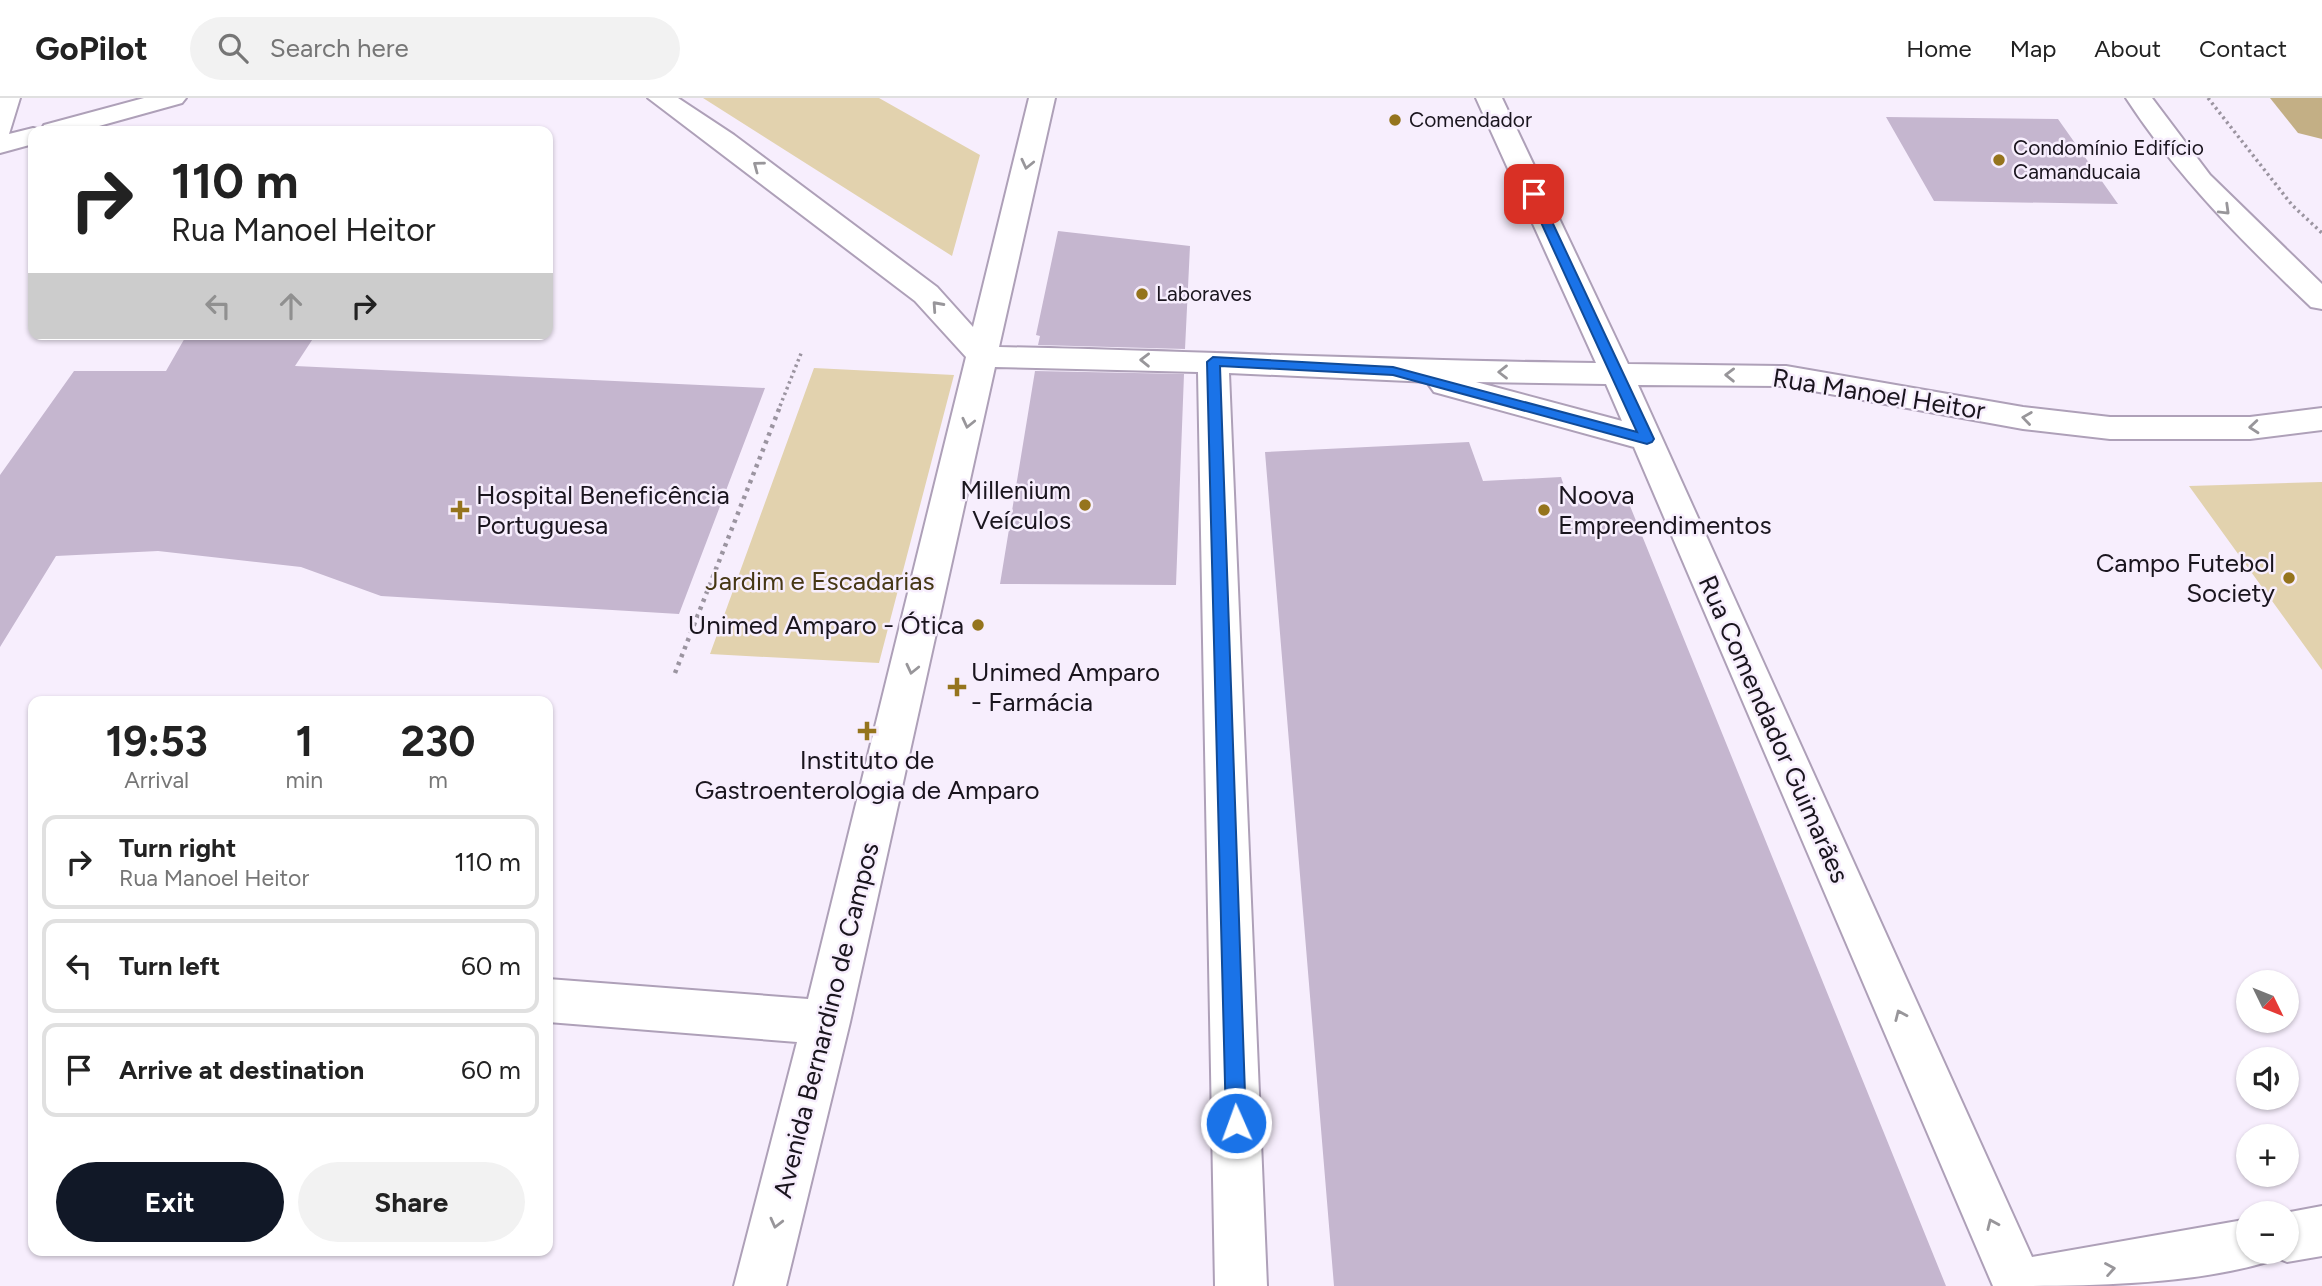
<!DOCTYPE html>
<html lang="en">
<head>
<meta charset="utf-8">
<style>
	:root { --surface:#fff; --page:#f2f2f2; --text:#222; --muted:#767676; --line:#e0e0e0; --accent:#111827 }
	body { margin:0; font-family:Figtree,sans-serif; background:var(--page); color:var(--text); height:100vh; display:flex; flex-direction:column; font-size:26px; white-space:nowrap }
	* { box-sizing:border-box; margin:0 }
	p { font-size:23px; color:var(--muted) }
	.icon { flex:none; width:38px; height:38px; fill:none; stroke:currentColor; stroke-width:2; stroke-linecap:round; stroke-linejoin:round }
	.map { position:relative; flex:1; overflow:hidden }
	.sheet { position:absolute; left:28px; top:598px; width:525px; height:560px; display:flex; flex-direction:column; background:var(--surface); border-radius:14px; box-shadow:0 2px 5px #0004 }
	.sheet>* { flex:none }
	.guide { position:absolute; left:28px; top:28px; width:525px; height:214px; border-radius:14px; box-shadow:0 2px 5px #0004; background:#fff; color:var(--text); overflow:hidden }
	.needle { width:46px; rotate:133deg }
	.tools { position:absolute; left:2236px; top:872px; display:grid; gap:14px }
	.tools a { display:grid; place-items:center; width:63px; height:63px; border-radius:50%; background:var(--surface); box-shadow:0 2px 5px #0004; font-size:35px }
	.pin { position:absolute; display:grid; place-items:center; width:60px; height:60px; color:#fff; margin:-30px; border-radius:14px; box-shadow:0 4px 10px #0006 }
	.me { position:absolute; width:77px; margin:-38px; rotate:358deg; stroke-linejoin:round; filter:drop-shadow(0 0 5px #0008) }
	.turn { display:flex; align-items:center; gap:24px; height:147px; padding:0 28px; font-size:32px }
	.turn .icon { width:91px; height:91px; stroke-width:2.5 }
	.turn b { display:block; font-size:49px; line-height:60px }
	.lanes { display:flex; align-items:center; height:66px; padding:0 28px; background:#0003; justify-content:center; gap:35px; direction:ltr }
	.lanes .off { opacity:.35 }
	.eta { display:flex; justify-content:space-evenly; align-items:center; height:119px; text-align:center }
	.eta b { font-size:42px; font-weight:700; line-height:49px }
	.button { display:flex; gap:14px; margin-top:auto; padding:14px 28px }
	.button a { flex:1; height:80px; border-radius:42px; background:var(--accent); color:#fff; font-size:28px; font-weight:700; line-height:80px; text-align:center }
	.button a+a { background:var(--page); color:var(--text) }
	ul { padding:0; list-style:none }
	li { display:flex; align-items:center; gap:21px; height:94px; margin:0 14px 10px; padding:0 14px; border:4px solid var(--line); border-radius:14px }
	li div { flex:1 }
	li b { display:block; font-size:26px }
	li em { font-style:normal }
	header { display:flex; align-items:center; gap:42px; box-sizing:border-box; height:98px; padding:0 35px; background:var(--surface); border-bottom:2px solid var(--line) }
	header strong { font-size:33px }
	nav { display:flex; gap:38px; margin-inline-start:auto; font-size:24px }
	.search { width:490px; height:63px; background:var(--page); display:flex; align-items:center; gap:18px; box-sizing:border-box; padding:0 24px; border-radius:38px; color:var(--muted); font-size:26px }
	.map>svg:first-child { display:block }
	.green { fill:#e2d2ae }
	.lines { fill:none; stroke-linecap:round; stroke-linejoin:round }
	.river { fill:#c3af85; fill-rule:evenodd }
	.building { fill:#c5b6cf }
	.minor-casing { stroke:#aea0b8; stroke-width:4 }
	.path-far1 { stroke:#9b94a0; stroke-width:3.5; stroke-dasharray:2.5 3.5; stroke-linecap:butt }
	.path { stroke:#9b94a0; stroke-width:4.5; stroke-dasharray:3.5 5; stroke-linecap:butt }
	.minor { fill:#fff; fill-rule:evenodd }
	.oneway { stroke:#98969a }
	.route { fill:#1a73e8; stroke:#114b97; stroke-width:2 }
	.poi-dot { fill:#95741d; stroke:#f7eefd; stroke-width:2.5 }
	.labels { text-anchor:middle; stroke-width:5; stroke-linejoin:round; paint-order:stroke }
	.far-poi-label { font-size:21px; fill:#1a151e; stroke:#f7eefd; text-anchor:start }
	.street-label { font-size:26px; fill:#1a151e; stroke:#f7eefd }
	.poi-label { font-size:26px; fill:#1a151e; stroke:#f7eefd; text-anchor:end }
	.park-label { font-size:26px; fill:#463714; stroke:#f7eefd }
</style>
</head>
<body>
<header>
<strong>GoPilot</strong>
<div class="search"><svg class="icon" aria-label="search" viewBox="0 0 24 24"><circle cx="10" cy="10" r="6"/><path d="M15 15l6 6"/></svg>Search here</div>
<nav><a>Home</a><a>Map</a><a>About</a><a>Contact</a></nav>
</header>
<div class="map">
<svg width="2322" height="1188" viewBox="0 0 2322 1188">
	<rect width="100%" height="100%" fill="#f7eefd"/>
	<path class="green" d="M703,0H879L980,57L952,158Z
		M814,270L954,277L879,565L710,556Z
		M2322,384V572L2189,388Z"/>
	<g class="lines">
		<path class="river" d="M2270,0H2322V41L2298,35Z"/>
	</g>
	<path class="building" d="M1886,19L2058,21L2118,106L1934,103Z
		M1058,133L1190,148L1185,251L1038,247L1040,238L1036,237Z
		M224,236H316L295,268L765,290L679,516L381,498L301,469L158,453L56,458L0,549V377L74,273H166L186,238L221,239Z
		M1035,273L1184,276L1176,487L1000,486Z
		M1469,344L1483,383L1561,379L1569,403H1628L1946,1188H1334L1265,354Z"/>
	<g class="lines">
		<defs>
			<path id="minor" d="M0,0H20L9,36L33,30L41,32L44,27L144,0H186L182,5L81,33H33V46L0,55Z
				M648,0H678L734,37L937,189L973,229L1029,0H1055L999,249C1198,253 1397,263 1596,265L1476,0H1502L1628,266L1786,268L2023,309L2110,319H2250L2322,310V332L2250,341H2110L2023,331L1786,288L1638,287L2032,1159L2249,1121V1153H2287V1115H2285L2322,1108V1158L2287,1164L2270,1157L2267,1164C2186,1188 2079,1188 1993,1188L1634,349L1434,294L1429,287L1431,284L1229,275L1267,1188H1215L1198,274L995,269L850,924L786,1188H734L797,944L548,924V881L808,901L966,259L915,203ZM1476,284L1606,286L1622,323Z
				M2126,0H2152L2210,77L2322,186V211L2311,209C2243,144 2178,80 2126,0Z"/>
		</defs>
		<use href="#minor" class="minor-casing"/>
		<path class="path-far1" d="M2208,0L2292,107L2322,135
			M780,308L802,253"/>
		<path class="path" d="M675,575L781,306"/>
		<use href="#minor" class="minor"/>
	</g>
	<defs><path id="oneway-chevron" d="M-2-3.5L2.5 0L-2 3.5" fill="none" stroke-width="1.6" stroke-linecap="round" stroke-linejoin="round" transform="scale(1.75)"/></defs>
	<g class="oneway">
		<use href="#oneway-chevron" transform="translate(1027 66) rotate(103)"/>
		<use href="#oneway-chevron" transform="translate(758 68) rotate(-143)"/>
		<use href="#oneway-chevron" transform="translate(2225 112) rotate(44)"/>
		<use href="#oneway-chevron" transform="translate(937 208) rotate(-132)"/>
		<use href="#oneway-chevron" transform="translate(1145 262) rotate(-179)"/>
		<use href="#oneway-chevron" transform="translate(1503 274) rotate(-180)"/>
		<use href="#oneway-chevron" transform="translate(1730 277) rotate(-179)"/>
		<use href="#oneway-chevron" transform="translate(2027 320) rotate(-172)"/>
		<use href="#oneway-chevron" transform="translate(968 325) rotate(103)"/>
		<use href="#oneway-chevron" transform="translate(2254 329) rotate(175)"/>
		<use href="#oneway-chevron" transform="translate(912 571) rotate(103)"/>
		<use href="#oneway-chevron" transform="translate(1900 917) rotate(-114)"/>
		<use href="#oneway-chevron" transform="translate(776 1125) rotate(104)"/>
		<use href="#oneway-chevron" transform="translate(1992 1126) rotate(-114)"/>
		<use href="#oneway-chevron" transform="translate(2110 1171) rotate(-10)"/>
	</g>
	<path class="route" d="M1534,93L1539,96L1654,341L1652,344L1647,346L1393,277L1220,268L1246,1025L1243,1032L1236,1035L1229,1032L1226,1025L1207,264L1213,259L1393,269L1637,334L1528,96Z"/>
	<g class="poi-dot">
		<circle cx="1395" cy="22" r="7"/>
		<circle cx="1999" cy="62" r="7"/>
		<circle cx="1142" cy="196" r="7"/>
		<circle cx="1085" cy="407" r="7"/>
		<path d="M456.5 401.5h7v7h7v7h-7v7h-7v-7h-7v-7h7z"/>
		<circle cx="1544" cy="412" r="7"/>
		<circle cx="2289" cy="480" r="7"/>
		<circle cx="978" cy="527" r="7"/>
		<path d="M953.5 578.5h7v7h7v7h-7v7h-7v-7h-7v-7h7z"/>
		<path d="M863.5 622.5h7v7h7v7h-7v7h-7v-7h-7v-7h7z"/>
	</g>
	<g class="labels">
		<g class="far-poi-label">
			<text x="1409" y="29">Comendador</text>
			<text x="2013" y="57">Condomínio Edifício<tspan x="2013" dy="24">Camanducaia</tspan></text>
			<text x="1156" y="203">Laboraves</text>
		</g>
		<g class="street-label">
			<text transform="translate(1879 296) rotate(9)" y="9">Rua Manoel Heitor</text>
			<text transform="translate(1774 631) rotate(66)" y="9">Rua Comendador Guimarães</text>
			<text transform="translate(826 922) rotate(-76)" y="9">Avenida Bernardino de Campos</text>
		</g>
		<g class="poi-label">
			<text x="1071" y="401">Millenium<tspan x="1071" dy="30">Veículos</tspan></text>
			<text x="476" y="406" text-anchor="start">Hospital Beneficência<tspan x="476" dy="30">Portuguesa</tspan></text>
			<text x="1558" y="406" text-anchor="start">Noova<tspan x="1558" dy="30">Empreendimentos</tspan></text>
			<text x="2275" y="474">Campo Futebol<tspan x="2275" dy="30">Society</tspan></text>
			<text x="964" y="536">Unimed Amparo - Ótica</text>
			<text x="971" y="583" text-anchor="start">Unimed Amparo<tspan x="971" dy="30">- Farmácia</tspan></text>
			<text x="867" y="671" text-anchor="middle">Instituto de<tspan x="867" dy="30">Gastroenterologia de Amparo</tspan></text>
		</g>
		<g class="park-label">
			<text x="820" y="492">Jardim e Escadarias</text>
		</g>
	</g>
</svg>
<div class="tools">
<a><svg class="needle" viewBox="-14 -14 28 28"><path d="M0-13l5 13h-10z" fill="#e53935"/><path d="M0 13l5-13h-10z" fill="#767676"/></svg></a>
<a><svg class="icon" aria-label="sound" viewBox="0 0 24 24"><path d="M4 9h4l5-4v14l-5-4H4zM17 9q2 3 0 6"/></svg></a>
<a>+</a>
<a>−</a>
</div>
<div class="pin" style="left:1534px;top:96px;background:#d93025"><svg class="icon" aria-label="arrive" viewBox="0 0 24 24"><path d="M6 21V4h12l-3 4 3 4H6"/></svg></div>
<svg class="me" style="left:1236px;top:1025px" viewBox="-20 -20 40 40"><circle r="17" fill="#1a73e8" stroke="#fff" stroke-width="3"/><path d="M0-11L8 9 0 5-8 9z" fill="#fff"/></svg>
<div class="guide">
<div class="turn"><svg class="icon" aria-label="right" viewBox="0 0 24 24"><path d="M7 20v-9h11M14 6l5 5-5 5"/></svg><div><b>110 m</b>Rua Manoel Heitor</div></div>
<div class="lanes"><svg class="icon off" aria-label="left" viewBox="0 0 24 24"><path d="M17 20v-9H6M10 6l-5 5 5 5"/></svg><svg class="icon off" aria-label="ahead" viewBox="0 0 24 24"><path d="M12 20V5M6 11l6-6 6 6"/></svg><svg class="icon" aria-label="right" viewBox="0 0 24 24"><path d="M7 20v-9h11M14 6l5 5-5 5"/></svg></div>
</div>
<section class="sheet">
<div class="eta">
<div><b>19:53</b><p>Arrival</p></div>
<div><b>1</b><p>min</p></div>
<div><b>230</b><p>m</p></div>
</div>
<ul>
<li><svg class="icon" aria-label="right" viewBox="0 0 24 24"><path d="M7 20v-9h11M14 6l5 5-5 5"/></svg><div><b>Turn right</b><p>Rua Manoel Heitor</p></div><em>110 m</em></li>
<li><svg class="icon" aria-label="left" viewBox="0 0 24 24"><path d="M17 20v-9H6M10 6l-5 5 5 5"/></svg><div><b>Turn left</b></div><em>60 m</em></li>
<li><svg class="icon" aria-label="arrive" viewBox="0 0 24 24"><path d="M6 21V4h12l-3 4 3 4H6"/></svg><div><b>Arrive at destination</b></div><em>60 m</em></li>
</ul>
<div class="button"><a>Exit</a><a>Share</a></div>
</section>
</div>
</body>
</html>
